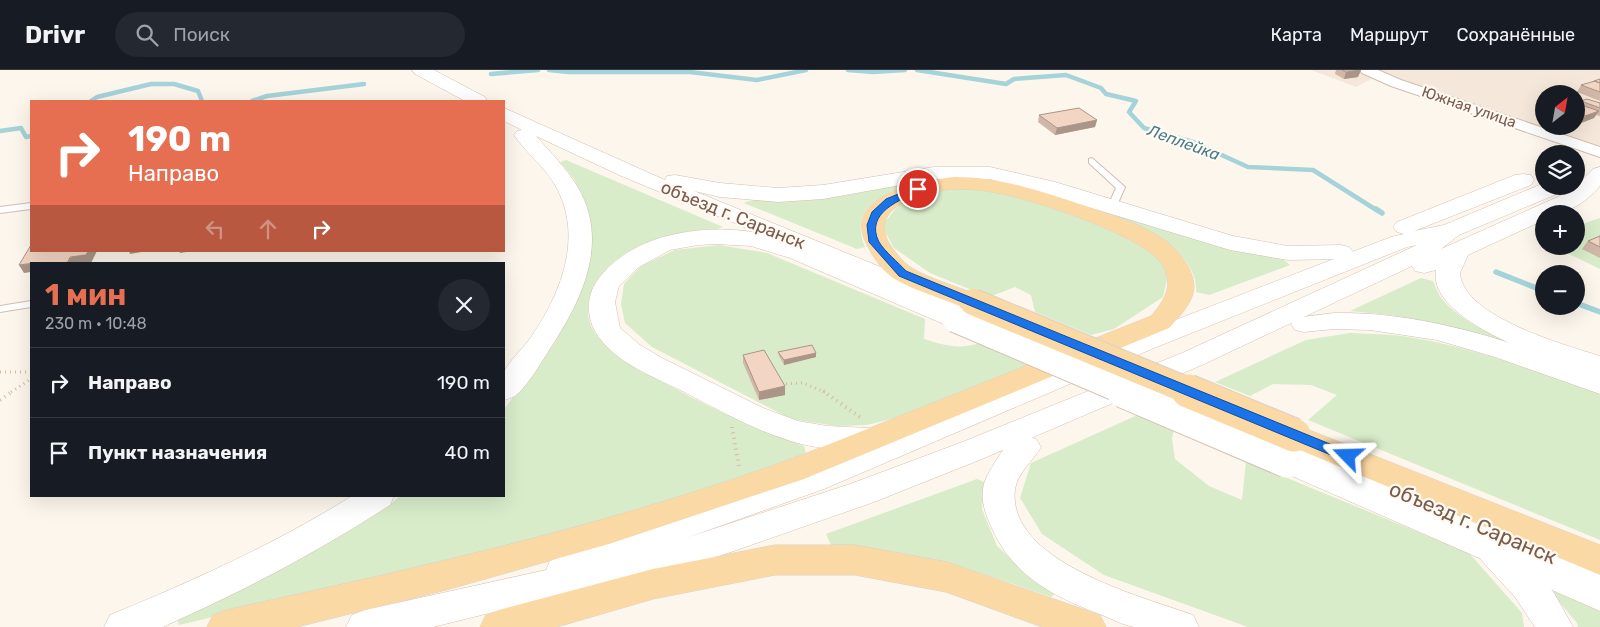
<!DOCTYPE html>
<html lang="ru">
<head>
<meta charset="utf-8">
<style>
	:root { --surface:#171b24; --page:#242831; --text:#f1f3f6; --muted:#9ea1a6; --line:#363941; --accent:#e76f51 }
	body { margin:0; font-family:Rubik,sans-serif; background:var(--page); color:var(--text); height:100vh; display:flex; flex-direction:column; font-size:19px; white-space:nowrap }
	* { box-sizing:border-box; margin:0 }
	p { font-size:16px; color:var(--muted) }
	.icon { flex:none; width:28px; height:28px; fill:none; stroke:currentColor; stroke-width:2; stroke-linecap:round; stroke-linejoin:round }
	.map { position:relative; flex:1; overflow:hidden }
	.sheet { position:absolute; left:30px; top:192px; width:475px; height:235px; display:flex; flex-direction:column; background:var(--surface); border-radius:0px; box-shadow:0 5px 20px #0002 }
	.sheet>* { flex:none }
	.top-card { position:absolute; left:30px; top:30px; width:475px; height:152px; border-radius:0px; box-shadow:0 5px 20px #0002; background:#e76f51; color:#fff; overflow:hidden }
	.needle { width:32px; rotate:31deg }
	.fabs { position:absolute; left:1535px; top:15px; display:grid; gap:10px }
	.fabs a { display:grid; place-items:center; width:50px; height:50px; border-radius:50%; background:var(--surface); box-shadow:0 5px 20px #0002; font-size:25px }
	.pin { position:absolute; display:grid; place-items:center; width:42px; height:42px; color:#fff; margin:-21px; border:2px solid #fff; border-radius:50%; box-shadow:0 1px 5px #0007 }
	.me { position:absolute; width:55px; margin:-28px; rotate:292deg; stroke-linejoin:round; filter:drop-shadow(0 0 4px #0008) }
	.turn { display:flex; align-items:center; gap:18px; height:105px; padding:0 15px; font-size:22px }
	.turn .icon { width:65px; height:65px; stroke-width:2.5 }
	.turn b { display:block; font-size:35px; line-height:42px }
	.lanes { display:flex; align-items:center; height:48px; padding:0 15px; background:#0003; justify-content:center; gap:25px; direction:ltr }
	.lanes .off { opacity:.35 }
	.round { display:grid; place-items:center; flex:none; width:52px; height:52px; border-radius:26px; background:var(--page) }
	.overview { display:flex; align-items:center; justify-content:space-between; height:85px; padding:0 15px }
	h1 { font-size:30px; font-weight:700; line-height:38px; color:var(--accent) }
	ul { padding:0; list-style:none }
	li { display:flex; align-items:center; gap:15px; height:70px; padding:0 15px; border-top:1px solid var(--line) }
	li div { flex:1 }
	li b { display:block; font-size:19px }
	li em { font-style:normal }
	header { display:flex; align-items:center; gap:30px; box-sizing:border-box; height:70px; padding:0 25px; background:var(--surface); border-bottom:1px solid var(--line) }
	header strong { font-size:24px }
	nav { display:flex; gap:28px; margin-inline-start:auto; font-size:18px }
	.search { width:350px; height:45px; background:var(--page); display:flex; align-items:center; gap:12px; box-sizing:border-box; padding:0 18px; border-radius:28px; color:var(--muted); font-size:19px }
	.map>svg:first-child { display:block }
	.residential { fill:#f5e8da; fill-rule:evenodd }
	.green { fill:#d8ecc9 }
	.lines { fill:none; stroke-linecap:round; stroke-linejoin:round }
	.stream-far1 { stroke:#a5d3da; stroke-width:4.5 }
	.stream { stroke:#a5d3da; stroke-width:5.5 }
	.service-casing { stroke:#d1beb0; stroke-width:2 }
	.minor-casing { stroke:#d1beb0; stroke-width:2 }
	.tertiary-casing { stroke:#d1beb0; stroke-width:1 }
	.secondary-casing { stroke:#d6c0b0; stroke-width:1 }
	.primary-casing { stroke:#dad1cd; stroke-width:1 }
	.path-far1 { stroke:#d9b8a5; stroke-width:3; stroke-dasharray:1 4; stroke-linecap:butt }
	.path { stroke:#d9b8a5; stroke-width:4; stroke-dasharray:1 4.5; stroke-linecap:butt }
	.service { fill:#fff; fill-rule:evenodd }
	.minor { fill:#fff; fill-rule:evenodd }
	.tertiary { fill:#fff; fill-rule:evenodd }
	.secondary { fill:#fff; fill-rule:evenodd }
	.primary { fill:#fbd9a5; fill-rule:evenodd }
	.secondary-bridge-far1-casing { stroke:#d6c0b0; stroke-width:28; stroke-linecap:butt }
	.secondary-bridge-casing { stroke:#d6c0b0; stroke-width:35; stroke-linecap:butt }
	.primary-bridge-far1-casing { stroke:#dad1cd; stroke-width:28; stroke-linecap:butt }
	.primary-bridge-casing { stroke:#dad1cd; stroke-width:35; stroke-linecap:butt }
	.secondary-bridge-far1 { stroke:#fff; stroke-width:26 }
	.secondary-bridge { stroke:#fff; stroke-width:33 }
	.primary-bridge-far1 { stroke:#fbd9a5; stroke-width:26 }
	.primary-bridge { stroke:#fbd9a5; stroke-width:33 }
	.wall { fill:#d1b7a8 }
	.shaded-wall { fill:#aa9588 }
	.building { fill:#f3d5c3; stroke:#aa9588 }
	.route { fill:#1a73e8; stroke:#114b97 }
	.labels { text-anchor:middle; stroke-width:4.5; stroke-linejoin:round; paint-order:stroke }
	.far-street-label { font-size:15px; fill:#7a5c4d; stroke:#fffaf3 }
	.far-water-label { font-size:16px; font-style:italic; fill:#437c86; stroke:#fffaf3 }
	.street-label { font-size:18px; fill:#7a5c4d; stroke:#fffaf3 }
	.near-street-label { font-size:21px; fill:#7a5c4d; stroke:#fffaf3 }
</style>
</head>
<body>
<header>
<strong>Drivr</strong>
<div class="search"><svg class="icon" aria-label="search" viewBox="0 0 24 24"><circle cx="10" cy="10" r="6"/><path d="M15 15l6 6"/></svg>Поиск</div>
<nav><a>Карта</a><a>Маршрут</a><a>Сохранённые</a></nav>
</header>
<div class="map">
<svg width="1600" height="557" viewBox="0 0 1600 557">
	<rect width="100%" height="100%" fill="#fdf6ec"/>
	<path class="residential" d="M1311,0H1600V77L1375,7L1356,17ZM1544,24H1576V56H1544Z"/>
	<path class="green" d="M566,90L723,157C692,168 657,165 628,182C601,198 575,232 595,263C599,270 609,275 615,280C672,323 738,351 804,376L806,383C604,462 391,506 179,555L177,548L264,507L387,437L400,426H504V339L554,274L578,228L590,177L583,131L574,109L560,92Z
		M910,113C880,126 849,138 865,177L857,179L744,133C754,127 781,132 794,131C833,130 871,120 910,113Z
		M974,118L1024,128L1113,159L1154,180L1168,205L1163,227L1114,259L1091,265L1035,242L1031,225L1015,217L989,227L930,203L894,178L882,156L900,133L933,120Z
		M1109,143L1215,176L1283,189L1290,195L1209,225L1196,222C1196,217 1196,211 1194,207C1183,172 1138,157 1109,143Z
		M1600,148V199L1553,176H1576V156Z
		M719,175L767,183L925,249L924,269C947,276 959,280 983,272L1031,294L907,345L867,355L836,356L791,349L652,277L625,253L621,234L624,214L641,196L675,180Z
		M1421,208L1433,211C1436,217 1438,224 1442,229C1461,252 1494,265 1521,276H1514L1433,252L1390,245L1350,241Z
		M1350,263C1369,264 1389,264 1408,267C1474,277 1537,302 1600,323V470L1308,350L1337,325L1311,315L1273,314L1250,326L1215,312L1306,270Z
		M1142,343L1174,357L1172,369L1175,389L1209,416L1242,430L1246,391L1469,483L1522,543L1524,557H1248L1104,505L1042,464L1020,428L1031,393Z
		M977,409L984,412L982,439L997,476L1032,508L1056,523L1051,527C977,501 910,479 831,475L826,464Z
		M1536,504L1600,532V557H1578L1577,553Z"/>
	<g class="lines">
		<path class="stream-far1" d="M549,0L568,2H690L757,10L806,0
			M848,0L873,2L905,0
			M917,0L1006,14L1014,9L1066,5L1101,18L1106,24L1136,31L1129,42L1144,58L1193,72L1248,97L1313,100L1378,141
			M491,4L538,0
			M91,31L97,27L151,14H174L198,21L202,31
			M252,31L267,26L364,14
			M0,61L21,58L26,67L31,66"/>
		<path class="stream" d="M1376,139L1382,143
			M1496,202L1544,221
			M1576,233L1600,242"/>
		<defs>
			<path id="service" d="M1092,88L1125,117L1115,140L1112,141L1107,138L1116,118L1089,93V89Z
				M31,133V139L0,143V137Z
				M31,231V237L0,242V236Z"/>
			<path id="minor" d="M1360,0H1378L1401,10L1600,77V87L1391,16L1362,3Z"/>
			<path id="tertiary" d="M412,0H434L485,27L487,31H465L415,4Z
				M504,38L665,110L667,106L675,105L720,113L778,118L823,115L934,97H990L1055,112L1233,166L1288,176L1341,175L1349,177L1353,182L1349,187L1341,189L1288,190L1230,180L1039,122L990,109H934L823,129L778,132L720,127L694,121L974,235L978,241L974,247L965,249L619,105L536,66C550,82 566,98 577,116C611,172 581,232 549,280C542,292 525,319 515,326C512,328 507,329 504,330C503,322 501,307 505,300C511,289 521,280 529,270C560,226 585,167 555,115C544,96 526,83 514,65L517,61L522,60L504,51Z
				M1334,243C1426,241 1514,273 1600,304V324L1495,287L1437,270L1370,260L1334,259L1304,262L1295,260L1291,254L1295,248Z
				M1025,366L1036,369L1041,377C1033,391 1018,402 1015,419C1006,492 1143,527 1193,545L1199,557C1180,557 1151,557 1134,557C1123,555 1112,549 1102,545C1052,526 1011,505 990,454C983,438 979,422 987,406C993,396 1004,375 1014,369C1017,367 1022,367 1025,366Z
				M1290,366L1600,490V521L1528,491L1554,523L1573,557H1535L1515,527L1482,491L1477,481L1481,471L1279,385L1274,377L1279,369Z
				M352,426H394L390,435C319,481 246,520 169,554L163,557H104L110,545C193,511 275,474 352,426Z"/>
			<path id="secondary" d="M1600,97V116C1584,134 1568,144 1544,144V150L1468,185L1460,203C1463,247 1565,275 1600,286V305C1562,295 1426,253 1436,200L1424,203L1415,201L1412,196L1202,295L982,389L874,432L731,482L622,516L522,535L433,557H346L352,545L365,540L546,500L550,491C649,448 754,421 854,380C834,379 814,378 794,372C756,361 723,342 688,324C656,307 614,294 595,261C586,245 587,225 597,211C630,164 700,154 753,162C790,168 825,185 859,200C894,214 929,229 964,243L968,249L964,255L955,257L946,255L790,188L751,176L716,174L698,175L670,180L639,197L619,216L615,232L620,258L640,275L662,288L763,338L798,351L827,356L869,358L880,361L884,368L1134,266L1391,167L1404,164L1397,162L1393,157L1397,152L1515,105L1523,104L1531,105L1534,110L1531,115L1414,161L1444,155L1544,113V116H1567L1564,121L1459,165L1441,179L1571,121L1593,99ZM1417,175L1182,283L960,373L850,414L686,468L824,419L1154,278L1407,177Z
				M1287,379L1600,509V541L1276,399L1271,391L1276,383Z"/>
			<path id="primary" d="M955,107C1003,107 1046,123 1091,138C1117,147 1145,155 1167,172C1180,182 1193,199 1194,216C1194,232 1179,247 1169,258L804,409L609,474L446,520L297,557H207L213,545L226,540C422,497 620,453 807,383L1151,246C1164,231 1174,216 1163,196C1148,167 1036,131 1003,124C988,121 973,119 957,119C930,120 867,134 889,173C894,181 901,190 909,196C924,207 963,219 982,226L986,232L982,238L973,240L964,238C944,229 910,219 893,208C882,200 873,187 867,175C840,125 922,110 955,107Z
				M1294,354L1600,475V505L1283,373L1279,365L1283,357Z
				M775,475H855L947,492L1100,545L1106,557H1042L946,522L855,505H775L653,529L557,557H480L486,545L499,540L653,499Z"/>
		</defs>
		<use href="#service" class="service-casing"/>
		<use href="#minor" class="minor-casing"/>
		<use href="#tertiary" class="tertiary-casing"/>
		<use href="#secondary" class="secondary-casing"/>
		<use href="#primary" class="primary-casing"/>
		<path class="path-far1" d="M0,302H31
			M781,314L803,313L825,322
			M11,322L31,309"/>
		<path class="path" d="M823,321L861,348
			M0,330L13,321
			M732,357L739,397"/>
		<use href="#service" class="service"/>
		<use href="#minor" class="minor"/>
		<use href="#tertiary" class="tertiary"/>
		<use href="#secondary" class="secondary"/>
		<use href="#primary" class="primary"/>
		<defs>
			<path id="secondary-bridge-far1" d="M955,249L1126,322"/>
			<path id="secondary-bridge" d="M1123,321L1287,391"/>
			<path id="primary-bridge-far1" d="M973,232L1191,322"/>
			<path id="primary-bridge" d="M1188,321L1294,365"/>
		</defs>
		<use href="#secondary-bridge-far1" class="secondary-bridge-far1-casing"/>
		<use href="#secondary-bridge" class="secondary-bridge-casing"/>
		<use href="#primary-bridge-far1" class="primary-bridge-far1-casing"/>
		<use href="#primary-bridge" class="primary-bridge-casing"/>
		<use href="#secondary-bridge-far1" class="secondary-bridge-far1"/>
		<use href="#secondary-bridge" class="secondary-bridge"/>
		<use href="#primary-bridge-far1" class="primary-bridge-far1"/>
		<use href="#primary-bridge" class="primary-bridge"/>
	</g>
	<path class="wall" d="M1336,0H1361L1358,7L1344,9L1335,4Z
		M1600,9V31L1577,22L1581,15L1593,12Z
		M1581,31L1600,33V46L1596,45L1594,48L1581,53L1576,51V35L1579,34Z
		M1039,45L1097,50L1095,57L1055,65L1038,52Z
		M1600,166V188L1582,179L1588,171Z
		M778,282L816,287L784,295L779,286Z
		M743,285L785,316V325L759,330L743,293Z"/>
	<path class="shaded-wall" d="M1361,0L1358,7L1344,9L1346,2Z
		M1599,41L1594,48L1581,53L1585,46Z
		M1097,50L1095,57L1055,65L1057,58Z
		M88,181H97L91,193L54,194Z
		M129,181H147L130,184Z
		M179,181H193L180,183Z
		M34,193V194H31V202L24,203L19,195Z
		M816,283V287L784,295V290Z
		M785,316V325L759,330V322Z"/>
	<path class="building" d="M1342,0H1360L1346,2Z
		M1600,9V13L1594,11Z
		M1595,11L1600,13V22L1581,15Z
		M1587,29L1600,33V38L1581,31Z
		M1578,34L1599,41L1585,46L1576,43V35Z
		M1079,38L1097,50L1057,58L1039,45Z
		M1600,166V177L1588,171Z
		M31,175V181H88L86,185L70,187L68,192L54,194H33L34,193L19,195Z
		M812,275L816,283L784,290L778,282Z
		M764,280L785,316L759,322L743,285Z"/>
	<path class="route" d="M918,116L922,119L921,121C901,129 864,143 879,172C885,182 898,192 906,201L1352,383L1354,386L1352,390H1343L899,206L869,172L867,155L872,142L886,129Z"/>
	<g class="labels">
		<g class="far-street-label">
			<text transform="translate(1469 37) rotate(19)" y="5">Южная улица</text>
		</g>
		<g class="far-water-label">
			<text transform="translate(1184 72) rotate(20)" y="6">Леплейка</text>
		</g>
		<g class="street-label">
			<text transform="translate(733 145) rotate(22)" y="6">объезд г. Саранск</text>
		</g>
		<g class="near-street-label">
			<text transform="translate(1473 453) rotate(23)" y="7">объезд г. Саранск</text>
		</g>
	</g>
</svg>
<div class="fabs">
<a><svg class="needle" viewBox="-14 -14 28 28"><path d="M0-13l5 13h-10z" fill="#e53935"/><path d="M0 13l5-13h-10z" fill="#9ea1a6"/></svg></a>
<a><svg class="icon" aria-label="layers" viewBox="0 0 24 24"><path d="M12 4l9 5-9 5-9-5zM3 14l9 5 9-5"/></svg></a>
<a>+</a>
<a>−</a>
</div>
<div class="pin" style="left:918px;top:119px;background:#d93025"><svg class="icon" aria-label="arrive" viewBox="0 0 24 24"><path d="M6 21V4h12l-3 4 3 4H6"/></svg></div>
<svg class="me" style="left:1348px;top:386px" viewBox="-20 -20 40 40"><path d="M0-17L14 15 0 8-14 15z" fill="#1a73e8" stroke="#fff" stroke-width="4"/></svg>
<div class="top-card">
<div class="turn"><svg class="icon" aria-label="right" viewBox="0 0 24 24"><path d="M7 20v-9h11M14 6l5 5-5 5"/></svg><div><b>190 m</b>Направо</div></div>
<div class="lanes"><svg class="icon off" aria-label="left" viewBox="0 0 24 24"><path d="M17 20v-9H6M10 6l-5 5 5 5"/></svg><svg class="icon off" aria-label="ahead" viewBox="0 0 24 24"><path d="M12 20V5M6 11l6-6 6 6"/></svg><svg class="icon" aria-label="right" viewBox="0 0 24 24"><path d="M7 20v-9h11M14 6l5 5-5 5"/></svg></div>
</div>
<section class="sheet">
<div class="overview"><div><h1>1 мин</h1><p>230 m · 10:48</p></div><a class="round"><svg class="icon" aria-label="close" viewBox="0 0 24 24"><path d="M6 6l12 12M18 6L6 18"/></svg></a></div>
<ul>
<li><svg class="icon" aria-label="right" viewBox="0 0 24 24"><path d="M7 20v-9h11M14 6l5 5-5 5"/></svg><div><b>Направо</b></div><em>190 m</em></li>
<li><svg class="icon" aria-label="arrive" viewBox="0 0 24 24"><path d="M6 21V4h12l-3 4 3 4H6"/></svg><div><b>Пункт назначения</b></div><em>40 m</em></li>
</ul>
</section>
</div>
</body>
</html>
